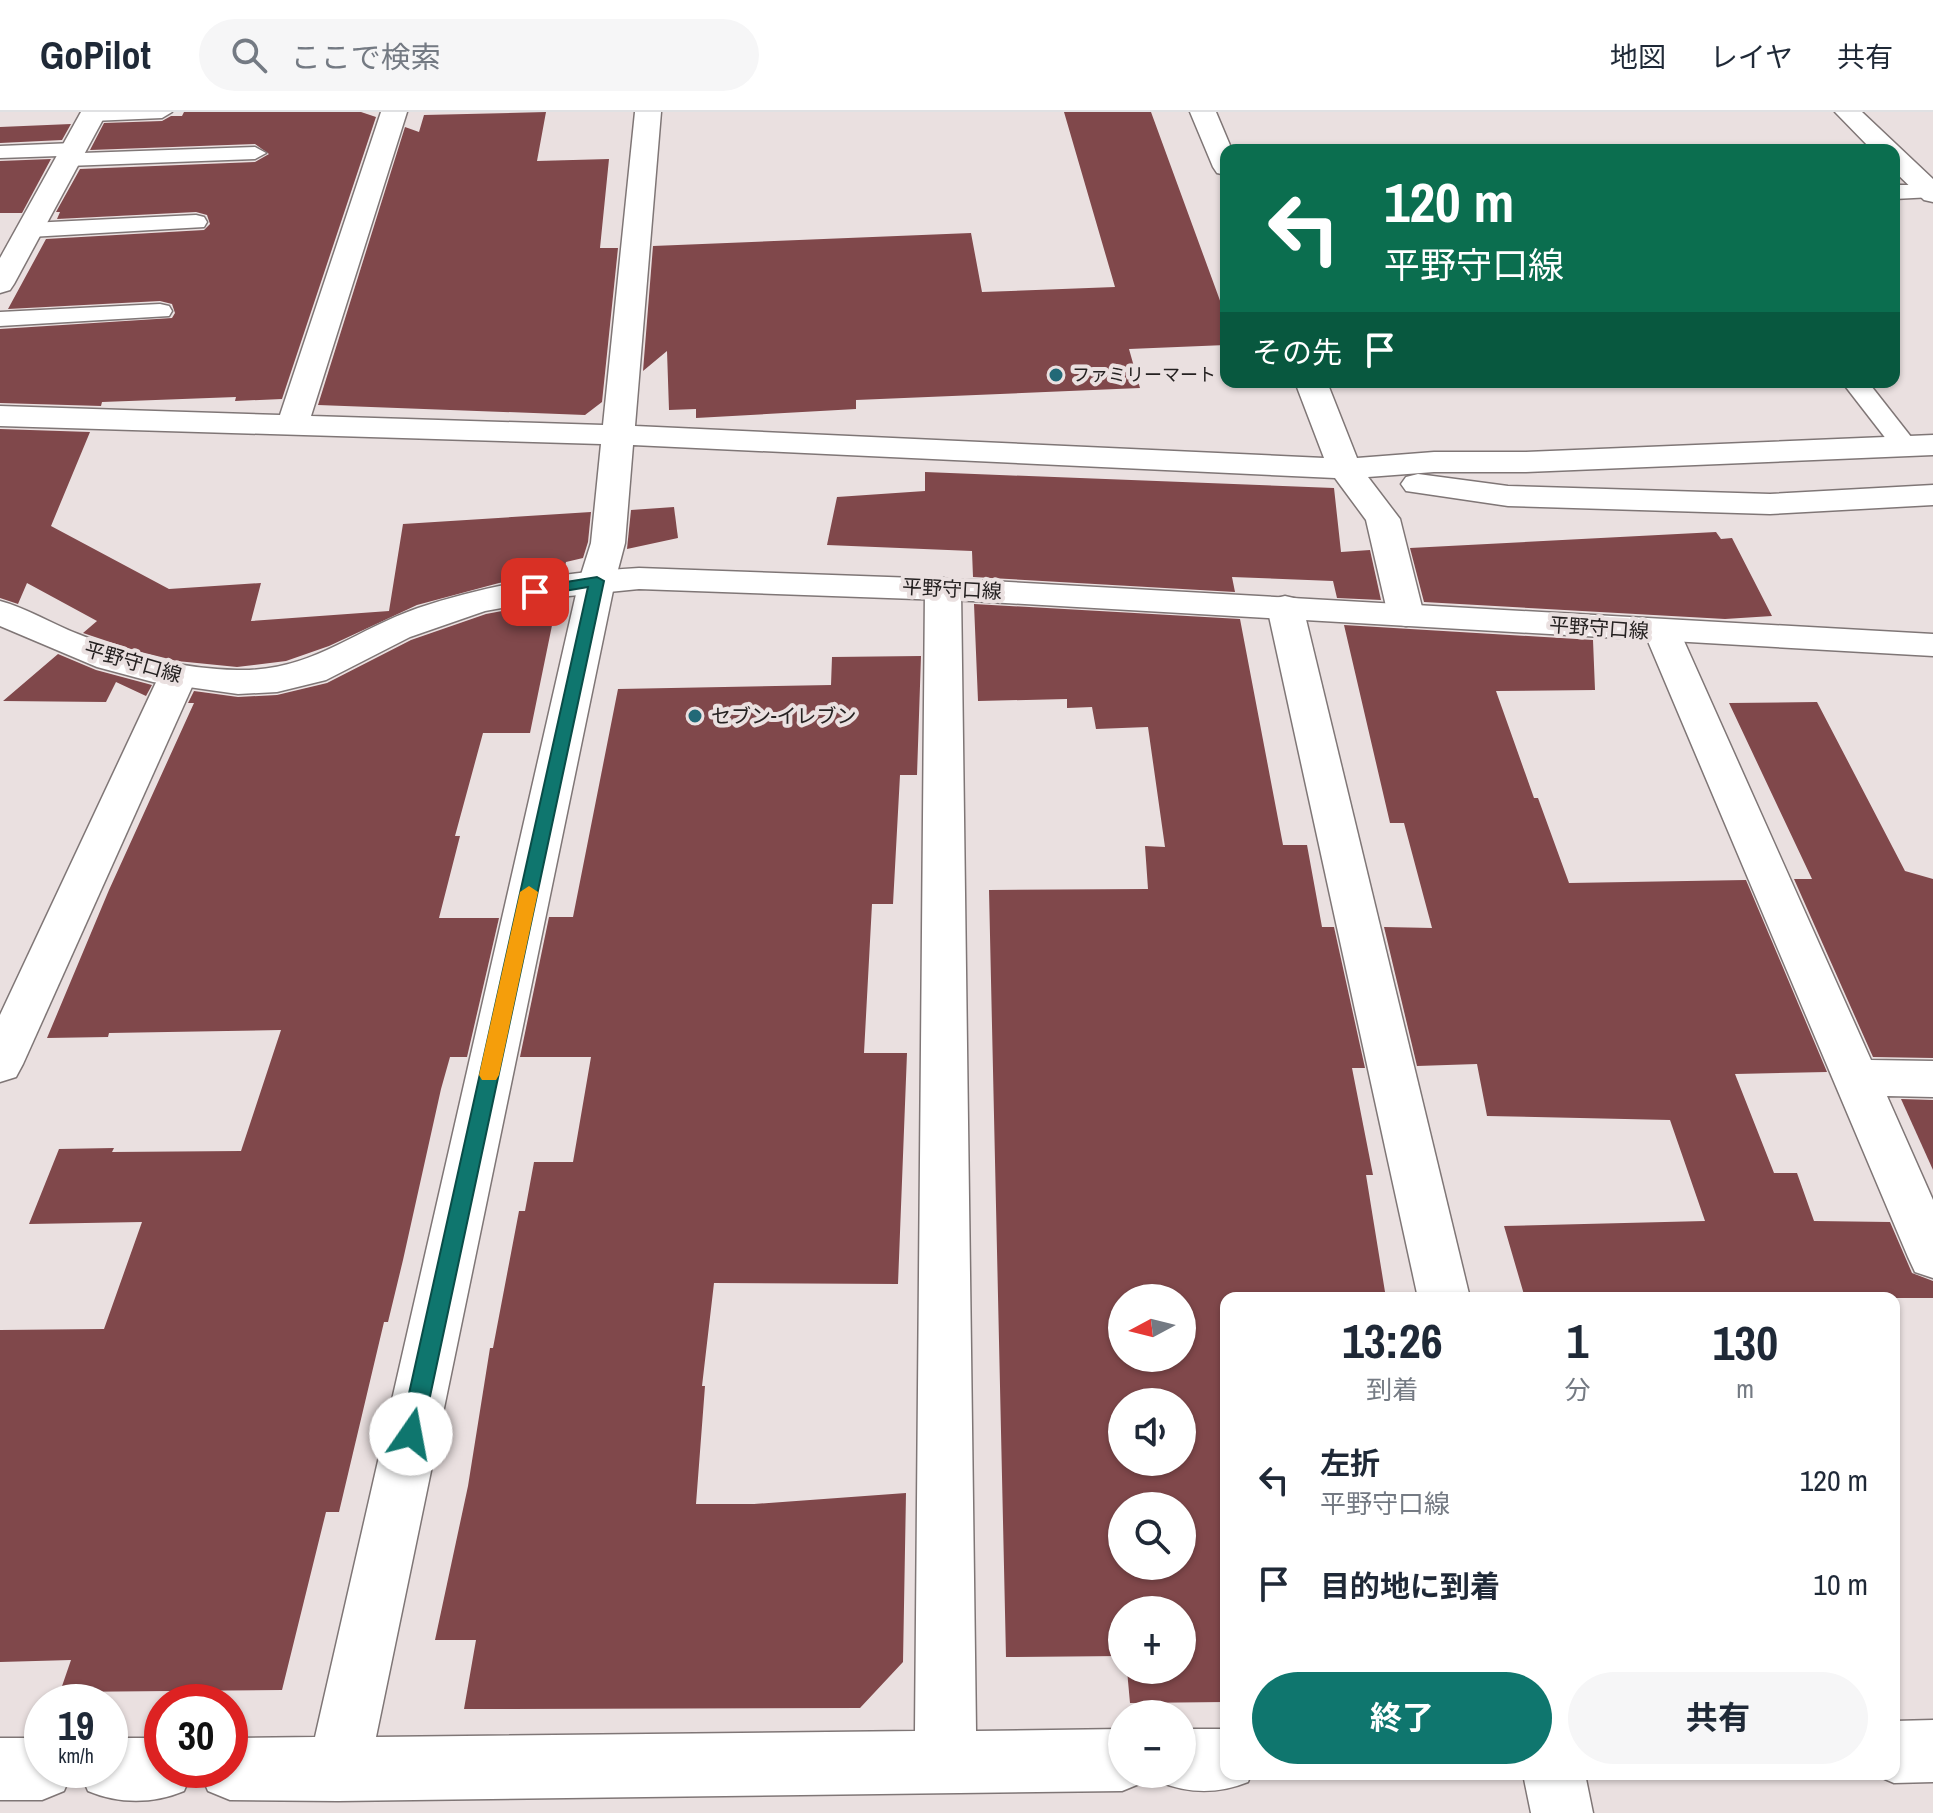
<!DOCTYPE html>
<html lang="ja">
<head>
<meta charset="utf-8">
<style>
	:root { --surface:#fff; --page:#f6f6f7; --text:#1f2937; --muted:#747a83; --line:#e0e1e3; --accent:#0f766e }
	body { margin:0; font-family:"Archivo Narrow","Noto Sans JP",sans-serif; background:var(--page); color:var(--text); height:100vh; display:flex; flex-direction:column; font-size:30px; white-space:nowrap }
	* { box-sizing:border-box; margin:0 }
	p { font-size:26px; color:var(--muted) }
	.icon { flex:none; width:44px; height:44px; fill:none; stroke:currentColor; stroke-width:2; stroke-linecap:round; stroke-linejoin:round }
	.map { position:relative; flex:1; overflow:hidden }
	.sheet { position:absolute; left:1220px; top:1180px; width:680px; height:488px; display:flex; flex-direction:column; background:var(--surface); border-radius:16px; box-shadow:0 2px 6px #0004 }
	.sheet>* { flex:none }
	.guide { position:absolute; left:1220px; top:32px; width:680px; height:244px; border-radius:16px; box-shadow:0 2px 6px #0004; background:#0b6e4f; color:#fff; overflow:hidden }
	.needle { width:52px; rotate:263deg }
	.controls { position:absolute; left:1108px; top:1172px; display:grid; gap:16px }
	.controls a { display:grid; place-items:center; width:88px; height:88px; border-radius:50%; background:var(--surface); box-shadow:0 2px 6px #0004; font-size:40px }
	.speed { position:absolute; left:24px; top:1572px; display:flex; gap:16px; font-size:40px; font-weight:700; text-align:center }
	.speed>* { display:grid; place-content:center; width:104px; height:104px; border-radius:50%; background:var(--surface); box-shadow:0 2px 6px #0004; line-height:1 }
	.speed small { font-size:20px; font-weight:400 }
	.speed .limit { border:12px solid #d22; background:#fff; color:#111 }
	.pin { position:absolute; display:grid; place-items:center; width:68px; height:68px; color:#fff; margin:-34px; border-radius:16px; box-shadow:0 4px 12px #0006 }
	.me { position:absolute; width:88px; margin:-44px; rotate:12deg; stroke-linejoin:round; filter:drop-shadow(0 0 6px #0008) }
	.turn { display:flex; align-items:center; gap:28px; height:168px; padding:0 32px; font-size:36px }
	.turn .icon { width:104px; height:104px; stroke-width:2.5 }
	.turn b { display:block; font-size:56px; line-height:68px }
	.then { display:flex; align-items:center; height:76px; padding:0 32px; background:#0003; gap:16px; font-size:30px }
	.eta { display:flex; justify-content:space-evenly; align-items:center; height:136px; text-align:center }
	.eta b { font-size:48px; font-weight:700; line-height:56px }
	.button { display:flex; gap:16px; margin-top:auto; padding:16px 32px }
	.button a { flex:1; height:92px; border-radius:48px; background:var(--accent); color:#fff; font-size:32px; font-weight:700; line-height:92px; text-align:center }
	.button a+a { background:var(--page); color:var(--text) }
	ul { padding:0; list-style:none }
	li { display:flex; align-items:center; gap:24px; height:104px; padding:0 32px }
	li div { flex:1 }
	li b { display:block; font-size:30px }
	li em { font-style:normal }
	header { display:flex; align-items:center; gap:48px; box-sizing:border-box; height:112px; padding:0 40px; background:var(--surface); border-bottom:2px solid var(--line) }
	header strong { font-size:38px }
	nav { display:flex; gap:44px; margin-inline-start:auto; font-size:28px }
	.search { width:560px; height:72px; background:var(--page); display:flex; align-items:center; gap:20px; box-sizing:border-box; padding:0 28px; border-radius:44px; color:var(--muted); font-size:30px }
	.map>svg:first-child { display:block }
</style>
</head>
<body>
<header>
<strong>GoPilot</strong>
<div class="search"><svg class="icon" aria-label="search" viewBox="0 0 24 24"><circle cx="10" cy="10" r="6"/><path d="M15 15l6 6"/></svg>ここで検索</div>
<nav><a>地図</a><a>レイヤ</a><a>共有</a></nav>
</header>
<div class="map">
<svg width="1933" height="1701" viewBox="0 0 1933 1701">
	<rect width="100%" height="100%" fill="#eae0e0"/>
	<!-- building -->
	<g fill="#80484b" fill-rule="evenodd">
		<path d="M184,0H361L376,5L282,287L235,289L236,285L102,290L101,294L0,291V217L172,206L175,201L172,192L160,189L8,197L46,127L204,118L210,112L207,103L196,100L57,107L60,100H56L80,57L255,50L269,42L255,32L90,38L104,11L162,9L171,4H182Z"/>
		<path d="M546,0L537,49L609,47L600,136H618L602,290L585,303L318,293L405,15L419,20L424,3Z"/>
		<path d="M1064,0H1151L1226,205V233L1129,237L1140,276L856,288V297L696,306V297L669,298L667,239L643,259L653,134L971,121L982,180L1115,175Z"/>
		<path d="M71,12L62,28L0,31V15Z"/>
		<path d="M51,47L22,101H0V49Z"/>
		<path d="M0,317L90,320L51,414L169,477L261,471L251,509L389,499L403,412L591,400L588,430L583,446L566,450L564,460L499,471L417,493L329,534L286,549L237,555L177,549L137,539L83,521L97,509L27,471L18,492L0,486Z"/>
		<path d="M925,360L1334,376L1341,440L1370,438L1381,488L1337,486L1333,469L1232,465L1235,480L973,465L972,439L827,433L837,385L925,379Z"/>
		<path d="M674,395L678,426L627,437L631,398Z"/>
		<path d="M1716,420L1721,427L1732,426L1772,504L1725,507L1424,490L1410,436Z"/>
		<path d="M557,489L530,621H483L455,724H460L439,806H499L467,945H450L441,977L403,1148L388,1210H384L339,1400H326L282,1578L60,1580L71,1548L0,1550V1218L104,1217L142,1110L29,1112L59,1037L114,1036L112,1040L241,1039L281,918L109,921L108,925L47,926L109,778L194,591H188L194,579L238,585L277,583L327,571L411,528L486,502Z"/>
		<path d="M974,492L1240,507L1283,733H1307L1322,815H1334L1365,956H1352L1373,1063H1366L1386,1186H1226V1590L1130,1591L1127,1558H1182V1498H1122V1544L1006,1545L989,778L1148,777L1145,734L1165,735L1148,615L1096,617L1092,595L1067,596V587L978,589ZM1122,1186H1182V1246H1122ZM1122,1290H1182V1350H1122ZM1122,1394H1182V1454H1122Z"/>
		<path d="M1344,513L1593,528L1595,578L1496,579L1534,686H1538L1569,771L1746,768L1827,960L1735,962L1774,1061H1797L1814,1109L1890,1110L1912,1161L1933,1169V1186H1525L1504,1114L1705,1109L1670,1008L1487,1004L1477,952L1417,954L1384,815L1432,816L1404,711H1390Z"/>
		<path d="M58,542L96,558L152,573L146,584L116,570L106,590L3,589Z"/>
		<path d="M921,544L917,663H900L893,792H872L864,941H907L898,1172L714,1171L702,1274H705L696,1392H754L906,1381L903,1550L860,1596L464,1597L476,1528H435L468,1374L490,1236H493L519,1099H525L534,1050H573L591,945H520L549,805H573L618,577L831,573L832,545Z"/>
		<path d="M1817,590L1905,759L1933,767V946L1873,945L1794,767H1812L1729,591Z"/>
		<path d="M1901,987L1933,988V1058Z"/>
	</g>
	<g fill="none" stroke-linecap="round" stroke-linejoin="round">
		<!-- lane casing -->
		<g stroke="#7f7676" stroke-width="3">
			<g id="lane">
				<path d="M84,0H172L162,6L92,9L85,7L82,3Z"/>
				<path d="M74,31L81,33L85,37L82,41L255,35L266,41L255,47L67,54L59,53L56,48L59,44L0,46V34Z"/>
				<path d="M1894,73H1933V85L1894,87Z"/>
				<path d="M196,103L204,105L207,110L204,115L30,125L22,123L19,118L22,113L30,111Z"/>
				<path d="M160,192L169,194L172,199L169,204L0,214V200Z"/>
				<path d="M1842,270H1868L1919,335L1915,341H1897Z"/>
			</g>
		</g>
		<!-- street casing -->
		<g stroke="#7f7676" stroke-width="3">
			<g id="street">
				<path d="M81,0H107L14,172L10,178L0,181V146Z"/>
				<path d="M381,0H407L311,304L603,313L635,0H661L635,314L1324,346L1295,270H1327L1357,346L1434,340H1526L1933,323V343L1526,360H1434L1368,365L1400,407L1424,503L1419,511L1406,514L1393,511L1388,503L1366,408L1335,366L633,333L625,431L615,469L376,1625L915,1619L925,477L930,469L943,466L956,469L961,477L976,1619L1122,1617V1662H1147L1144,1670L1122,1679L338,1689L230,1688L208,1679L199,1658H230V1626L315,1625L579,469L591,431L601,332L0,314V294L280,303Z"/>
				<path d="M1190,0H1216L1232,38H1226V63L1217,61L1213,55Z"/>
				<path d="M1835,0H1862L1933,67V90L1924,88L1894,59V38H1872Z"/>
				<path d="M1418,362L1508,374L1770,382L1933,373V393L1770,402L1508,394L1406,379L1401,372L1406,365Z"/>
				<path d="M1285,484L1298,487L1303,495L1470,1186H1418L1267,495L1272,487Z"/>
				<path d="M1662,509L1675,512L1680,520L1871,948L1933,949V985L1887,984L1933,1088V1166L1915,1160L1908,1145L1644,520L1649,512Z"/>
				<path d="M177,554L190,558L196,566L23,952L16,965L0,970V903L158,566L164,558Z"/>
				<path d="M1933,1608V1670L1894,1671L1873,1662H1894V1609Z"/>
				<path d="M1182,1617H1226V1662H1251L1248,1670C1218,1682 1190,1682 1160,1670L1157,1662H1182Z"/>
				<path d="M0,1626H42V1658H73L64,1679L42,1688H0Z"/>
				<path d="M110,1626H162V1658H193L184,1679C153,1692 119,1692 88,1679L79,1658H110Z"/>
				<path d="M1523,1662H1585L1593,1701H1531Z"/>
			</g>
		</g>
		<!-- secondary casing -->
		<g stroke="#7f7676" stroke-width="3">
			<path id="secondary" d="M639,456L972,468L1933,522V544L972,489L639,477L569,484L485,499L410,525L326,568L277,580L238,582L153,570L97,555L0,514V489C27,496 52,512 78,522C128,543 183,557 237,558C311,560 352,519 418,496C489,472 564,460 639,456Z"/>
		</g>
		<!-- lane -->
		<use href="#lane" fill="#fff" fill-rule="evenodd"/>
		<!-- street -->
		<use href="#street" fill="#fff" fill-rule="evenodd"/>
		<!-- secondary -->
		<use href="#secondary" fill="#fff" fill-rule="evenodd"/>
	</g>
	<!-- route -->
	<path fill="#0f766e" stroke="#0a4d48" stroke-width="2" d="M597,465L604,469L422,1322L419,1330L411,1333L403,1330L400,1322L588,475L535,484L527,480L535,475Z"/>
	<!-- slow -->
	<path fill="#f59e0b" d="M529,774L538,780L499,963L496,968H482L479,963L520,780Z"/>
	<!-- markers -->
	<g fill="#226977" stroke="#eae0e0" stroke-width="3">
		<circle cx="1056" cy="263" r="8"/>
		<circle cx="695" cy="604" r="8"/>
	</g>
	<g text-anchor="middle" stroke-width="8" stroke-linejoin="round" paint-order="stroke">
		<!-- far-poi labels -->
		<g font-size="18" fill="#252121" stroke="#eae0e0" text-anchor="start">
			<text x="1072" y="269">ファミリーマート</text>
		</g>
		<!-- street labels -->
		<g font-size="20" fill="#252121" stroke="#eae0e0">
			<text transform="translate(952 477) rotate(3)" y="7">平野守口線</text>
			<text transform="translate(1599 516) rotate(4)" y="7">平野守口線</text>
			<text transform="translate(133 550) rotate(16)" y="7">平野守口線</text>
		</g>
		<!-- poi labels -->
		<g font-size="20" fill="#252121" stroke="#eae0e0" text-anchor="start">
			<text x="711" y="611">セブン-イレブン</text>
		</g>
	</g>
</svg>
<div class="controls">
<a><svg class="needle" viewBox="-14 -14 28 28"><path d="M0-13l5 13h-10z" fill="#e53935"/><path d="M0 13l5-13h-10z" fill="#747a83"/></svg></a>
<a><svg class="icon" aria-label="sound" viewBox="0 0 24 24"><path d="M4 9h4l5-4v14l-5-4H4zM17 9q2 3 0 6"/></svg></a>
<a><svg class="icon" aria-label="search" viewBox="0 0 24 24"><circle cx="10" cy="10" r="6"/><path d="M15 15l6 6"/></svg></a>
<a>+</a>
<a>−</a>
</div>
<div class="speed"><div>19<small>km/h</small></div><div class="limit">30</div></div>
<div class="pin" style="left:535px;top:480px;background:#d93025"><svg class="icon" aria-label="arrive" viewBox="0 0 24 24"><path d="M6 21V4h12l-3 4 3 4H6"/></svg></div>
<svg class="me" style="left:411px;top:1322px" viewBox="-20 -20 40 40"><circle r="19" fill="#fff"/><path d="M0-13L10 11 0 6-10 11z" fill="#0f766e"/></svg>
<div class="guide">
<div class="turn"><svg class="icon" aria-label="left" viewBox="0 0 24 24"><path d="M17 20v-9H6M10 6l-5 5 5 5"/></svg><div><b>120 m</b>平野守口線</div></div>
<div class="then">その先<svg class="icon" aria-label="arrive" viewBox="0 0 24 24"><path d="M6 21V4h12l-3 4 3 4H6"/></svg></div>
</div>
<section class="sheet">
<div class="eta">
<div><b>13:26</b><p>到着</p></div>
<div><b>1</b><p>分</p></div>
<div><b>130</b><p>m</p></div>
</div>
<ul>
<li><svg class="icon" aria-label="left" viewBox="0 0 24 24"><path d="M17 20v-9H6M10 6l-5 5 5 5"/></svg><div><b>左折</b><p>平野守口線</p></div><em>120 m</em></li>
<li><svg class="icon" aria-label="arrive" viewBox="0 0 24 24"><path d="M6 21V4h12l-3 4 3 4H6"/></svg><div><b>目的地に到着</b></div><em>10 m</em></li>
</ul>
<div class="button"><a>終了</a><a>共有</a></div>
</section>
</div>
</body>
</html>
